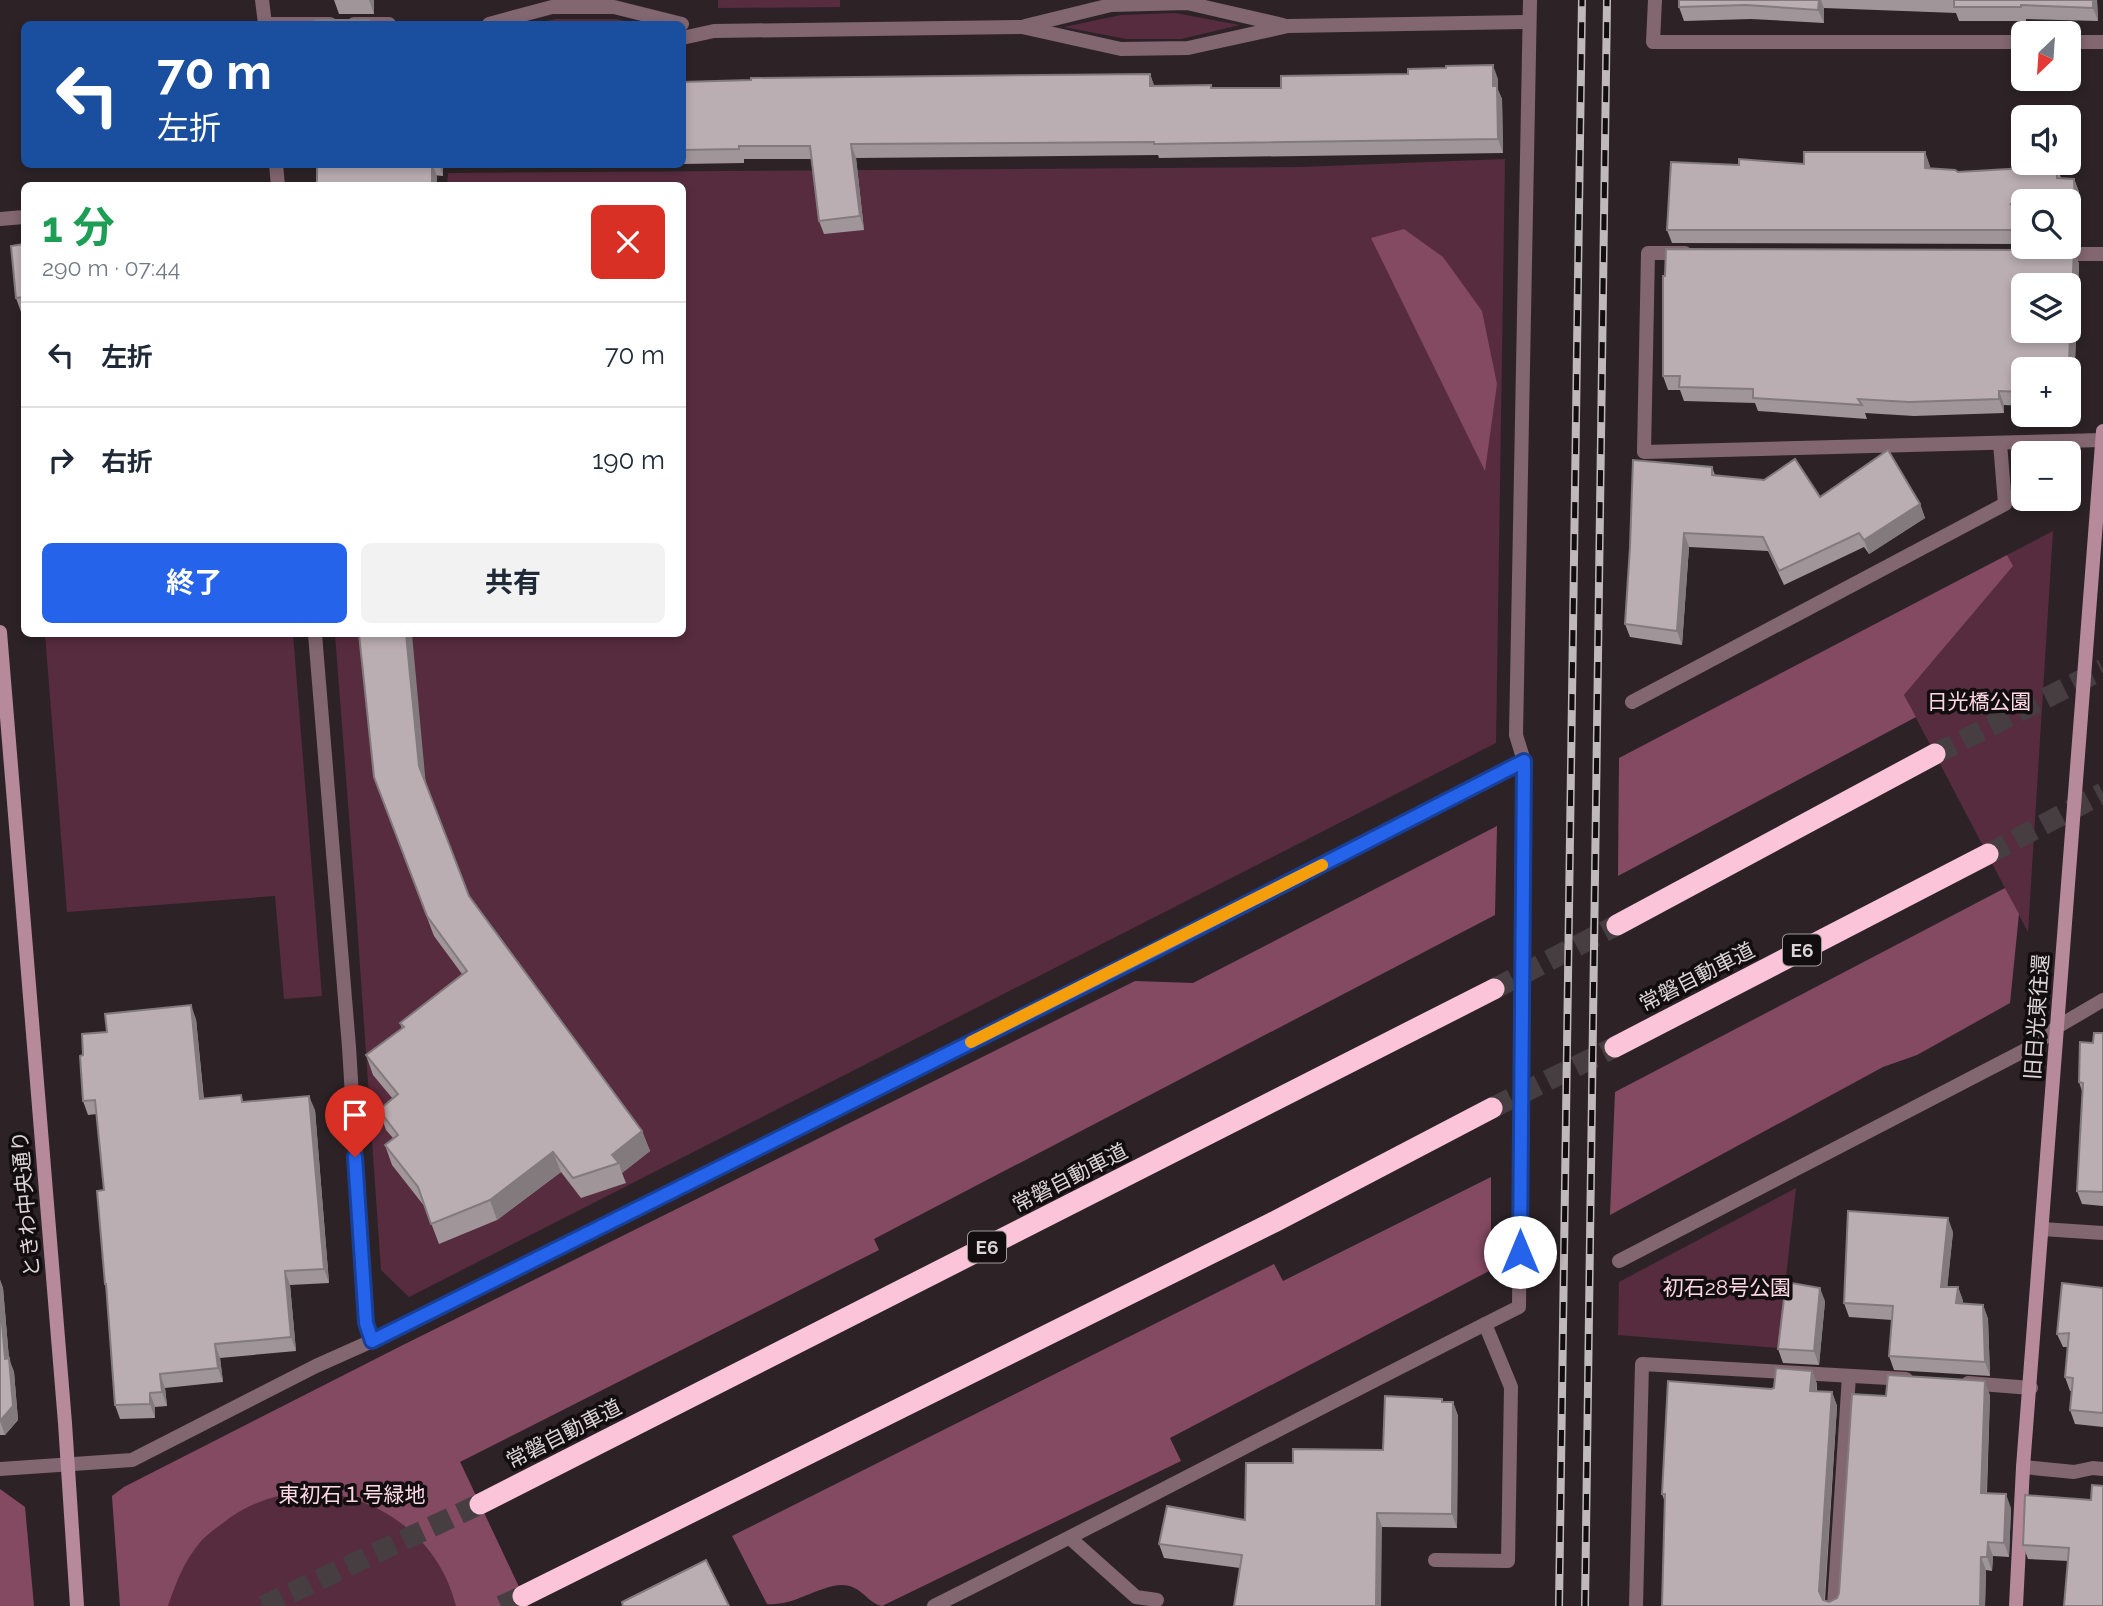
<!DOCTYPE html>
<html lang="ja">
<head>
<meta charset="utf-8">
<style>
	:root { --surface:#fff; --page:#f2f2f3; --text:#1f2937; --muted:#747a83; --line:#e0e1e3; --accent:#2563eb }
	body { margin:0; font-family:Raleway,"Noto Sans JP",sans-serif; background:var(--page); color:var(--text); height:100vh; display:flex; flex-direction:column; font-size:26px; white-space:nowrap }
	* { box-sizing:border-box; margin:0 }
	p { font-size:23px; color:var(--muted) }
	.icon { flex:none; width:38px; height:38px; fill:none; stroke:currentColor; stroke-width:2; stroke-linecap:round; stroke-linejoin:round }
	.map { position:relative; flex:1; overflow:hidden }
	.panel { position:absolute; left:21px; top:182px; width:665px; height:455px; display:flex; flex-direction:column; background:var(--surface); border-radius:10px; box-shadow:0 4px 10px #0003 }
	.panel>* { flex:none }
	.banner { position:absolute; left:21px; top:21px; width:665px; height:147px; border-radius:10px; box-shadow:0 4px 10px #0003; background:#1a4fa0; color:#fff; overflow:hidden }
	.needle { width:46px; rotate:205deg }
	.fabs { position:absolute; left:2011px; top:21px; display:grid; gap:14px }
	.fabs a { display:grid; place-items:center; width:70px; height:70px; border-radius:10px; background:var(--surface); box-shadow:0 4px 10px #0003; font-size:35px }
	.pin { position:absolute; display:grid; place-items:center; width:60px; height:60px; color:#fff; margin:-72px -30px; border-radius:50% 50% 50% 0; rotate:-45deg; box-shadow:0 0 7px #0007 }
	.pin .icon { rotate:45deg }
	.me { position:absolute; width:77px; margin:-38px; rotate:0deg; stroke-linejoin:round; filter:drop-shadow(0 0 5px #0008) }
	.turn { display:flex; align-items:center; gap:24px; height:147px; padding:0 21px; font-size:32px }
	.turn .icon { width:91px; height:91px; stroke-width:2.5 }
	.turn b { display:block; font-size:49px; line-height:60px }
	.round { display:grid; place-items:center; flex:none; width:74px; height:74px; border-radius:10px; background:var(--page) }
	.headline { display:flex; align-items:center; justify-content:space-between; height:119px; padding:0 21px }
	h1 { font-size:42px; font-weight:700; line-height:52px; color:#1e9e55 }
	.primary-button { display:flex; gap:14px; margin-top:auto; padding:14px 21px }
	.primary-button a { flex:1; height:80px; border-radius:10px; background:var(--accent); color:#fff; font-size:28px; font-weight:700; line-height:80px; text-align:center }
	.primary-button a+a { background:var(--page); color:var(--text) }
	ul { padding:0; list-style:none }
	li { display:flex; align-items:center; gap:21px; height:105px; padding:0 21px; border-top:2px solid var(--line) }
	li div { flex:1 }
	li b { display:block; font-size:26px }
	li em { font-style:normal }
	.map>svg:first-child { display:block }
</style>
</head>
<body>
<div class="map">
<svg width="2103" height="1606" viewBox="0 0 2103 1606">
	<rect width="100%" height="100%" fill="#2d2327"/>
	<!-- green -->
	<g fill="#572c3e">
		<path d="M718,0H840V7L718,8Z"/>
		<path d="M1175,13L1240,25L1181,39H1126L1064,27L1121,15Z"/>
		<path d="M556,19H616L640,24H531Z"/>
		<path d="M1505,159L1496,743L409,1297L381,1270L356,908L335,634H682V186L447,185L448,173L1301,167Z"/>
		<path d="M2053,531L2028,932L1904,695L2012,567L2007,555Z"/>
		<path d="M45,634H293L322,996L284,999L275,896L67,912Z"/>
		<path d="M1796,1188L1778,1348L1618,1335L1619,1282Z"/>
		<path d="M405,1344L528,1606H120L112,1496L124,1487Z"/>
	</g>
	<!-- forest -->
	<g fill="#844a62">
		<path d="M1404,229L1443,257L1482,311L1497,384L1485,471L1371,238Z"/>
		<path d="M2007,555L2013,566L1904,695L1916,717L1618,876L1619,758Z"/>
		<path d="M1497,826L1495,915L874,1239L879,1250L460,1462L528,1606H456C431,1504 306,1457 223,1523C216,1528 208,1534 202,1540C184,1561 177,1580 168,1606H120L112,1496L124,1487L405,1344L1135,981L1193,983Z"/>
		<path d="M2005,888L2019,914L2010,1003L1917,1055L1883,1067L1610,1215L1615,1092Z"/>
		<path d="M1491,1177V1270L1170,1438L1181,1461L882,1606C865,1603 861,1580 833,1586C811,1591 791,1606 767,1604L732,1536L1274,1264L1283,1281Z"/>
		<path d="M0,1489L25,1507L34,1606H0Z"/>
	</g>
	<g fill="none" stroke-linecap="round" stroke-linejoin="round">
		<!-- highway-tunnel -->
		<g stroke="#473e42" stroke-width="21" stroke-dasharray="21 10" stroke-linecap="butt">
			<path d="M1935,754L2103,669"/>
			<path d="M1988,854L2103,793"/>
			<path d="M1494,989L1617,925"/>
			<path d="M1492,1108L1615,1047"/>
			<path d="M263,1606L480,1504"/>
			<path d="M501,1606L523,1596"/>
		</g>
		<!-- lane -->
		<g stroke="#826670" stroke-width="14">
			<path d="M265,24H330"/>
			<path d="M354,24H389"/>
			<path d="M489,24L552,7H614L682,24"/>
			<path d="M1025,26L1111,5L1187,3L1283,25"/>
			<path d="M682,38L714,31L1022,27L1121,49L1188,48L1288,26L1529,22"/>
			<path d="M1070,1538L1136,1597L1157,1600"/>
			<path d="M1435,1560L1508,1561L1511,1387L1485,1324"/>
		</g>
		<!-- street -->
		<g stroke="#826670" stroke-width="14">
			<path d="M262,0L265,24"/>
			<path d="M1655,0L1653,42H2023"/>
			<path d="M2068,42H2103"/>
			<path d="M276,164L278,186"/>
			<path d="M0,219L24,217"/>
			<path d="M1685,253H1648L1644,452L2103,440"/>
			<path d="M2059,254H2103"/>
			<path d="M315,634L349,1047L366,1323L372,1341"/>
			<path d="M1632,702L2005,504L2000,443"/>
			<path d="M2042,1229L2103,1233"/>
			<path d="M1619,1261L2035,1045L2057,1027L2103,1000"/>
			<path d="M1968,1383L2031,1388"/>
			<path d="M2023,1467L2074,1472L2093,1468L2103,1469"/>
			<path d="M0,1469L132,1460L316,1366L372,1341L1156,950L1524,761"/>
			<path d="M934,1606C1130,1508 1324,1405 1519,1307L1524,761L1516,735L1530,0"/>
			<path d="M1636,1606L1642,1364L1906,1379"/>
			<path d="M1834,1606L1849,1376"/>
		</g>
		<!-- secondary -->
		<g stroke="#b68a9b" stroke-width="14">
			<path d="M0,632L65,1423L77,1606"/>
			<path d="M2016,1606L2023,1467L2103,431"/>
		</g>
		<!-- highway -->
		<g stroke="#fbc4d8" stroke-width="21">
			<path d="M1617,925L1935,754"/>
			<path d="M1615,1047L1988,854"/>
			<path d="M480,1504L1494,989"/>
			<path d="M523,1596L1276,1221L1492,1108"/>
		</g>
		<!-- rail casing -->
		<g stroke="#c0b9bc" stroke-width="8">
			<g id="rail">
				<path d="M1559,1606L1582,0"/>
				<path d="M1585,1606L1607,0"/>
			</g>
		</g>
		<!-- rail -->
		<use href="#rail" stroke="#120e0f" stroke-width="5" stroke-dasharray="16" stroke-linecap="butt"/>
	</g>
	<!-- wall -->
	<g fill="#a09699">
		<path d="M334,0H374V14H339Z"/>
		<path d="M1679,0H2097L2098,21L2026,19V21H1959L1956,13L1824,8V23L1751,19L1684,21L1679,7Z"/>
		<path d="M1150,74L1154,86L1212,88H1281L1498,79V90L1502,99L1503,153L1159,158L1158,155L856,158L864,230L824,234L819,221L811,159H744V163L682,164V82Z"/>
		<path d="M1925,152L1930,168L1958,172L2057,166L2061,178L2074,179L2079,192L2080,230L2068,228V201H2023V244L1672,243L1667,230L1804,164Z"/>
		<path d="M317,164H610L443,166V176Z"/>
		<path d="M24,244V311L21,312L16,298Z"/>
		<path d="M2074,250L2079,264L2073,409H2068V369H2023V406L2004,405V413L1914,416L1865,413L1867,419L1758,411L1755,403L1684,401L1680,390H1668L1663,376Z"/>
		<path d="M1712,467L1715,475L1820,497L1920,504L1925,518L1869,554L1864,547L1784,585L1768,551L1689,547L1682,645L1630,637L1625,624Z"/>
		<path d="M374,777L426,784L469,896L642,1131L650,1151L622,1173L626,1183L581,1198L561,1172L497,1220L439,1244L425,1207L392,1165L385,1145L393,1138L386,1130L379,1110L393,1099L373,1075L366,1055L402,1029L400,1023L462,974L434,936Z"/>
		<path d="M196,1019L204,1099L241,1095L243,1101L315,1110L329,1283L290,1285L296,1351L220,1358L223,1382L165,1388L167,1406L155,1407V1418L120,1419L115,1405L107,1290L105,1284L104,1190L97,1114L88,1115L83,1101V1055L107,1032Z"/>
		<path d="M2103,1033V1206L2082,1204L2077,1191L2083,1094L2079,1082L2093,1043Z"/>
		<path d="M1953,1232L1947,1287H1958L1963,1301L1962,1304L1983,1305L1988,1319L1990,1376L1894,1370L1889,1356L1892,1320L1849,1317L1844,1303Z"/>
		<path d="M0,1280L3,1288L9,1359L14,1372L18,1420L5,1435H0Z"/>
		<path d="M2103,1288V1427L2075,1424L2070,1410L2072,1391H2070L2065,1377L2068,1347H2063L2057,1334Z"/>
		<path d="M1825,1301L1819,1365L1783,1363L1778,1349Z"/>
		<path d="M1812,1371L1817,1384V1391L1832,1392L1837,1406L1825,1600L1829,1602L1837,1598L1839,1593L1886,1396L1990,1395L1987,1493L2011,1508L2009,1557L1993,1556L1992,1571L1986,1570L1985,1606H1662L1665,1502L1662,1494L1771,1389Z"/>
		<path d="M1444,1402H1453L1458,1416L1457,1528L1382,1527L1240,1568L1164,1558L1159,1544L1245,1520L1293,1463L1383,1450Z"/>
		<path d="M2091,1500L2068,1561L2028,1559L2023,1545Z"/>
	</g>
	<!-- shaded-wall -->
	<g fill="#827a7d">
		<path d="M369,0H374V14Z"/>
		<path d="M1819,0H1821L1824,8V23L1818,10Z"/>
		<path d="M2093,0H2097L2098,21L2093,8Z"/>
		<path d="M1493,65L1498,79V90L1502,99L1503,153L1498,139L1493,86Z"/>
		<path d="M1150,74L1155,88L1150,86Z"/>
		<path d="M851,144L856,158L864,230L860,216Z"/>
		<path d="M1925,152L1930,166V182L1925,168Z"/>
		<path d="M432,164L437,176V186H432Z"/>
		<path d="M439,164H442L443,176Z"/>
		<path d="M2074,179L2079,192L2080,230L2075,216Z"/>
		<path d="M2074,250L2079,264L2073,409L2068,396V383Z"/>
		<path d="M1999,391L2004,405V413L1999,399Z"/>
		<path d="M1920,504L1925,518L1869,554L1864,540Z"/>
		<path d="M1684,533L1689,547L1682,645L1677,631Z"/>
		<path d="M406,634H412L426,786L419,766Z"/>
		<path d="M191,1005L196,1019L205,1113L200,1099Z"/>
		<path d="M309,1096L315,1110L329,1283L324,1269Z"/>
		<path d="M642,1131L650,1151L622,1173L619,1163L612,1155Z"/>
		<path d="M553,1152L561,1172L497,1220L490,1200Z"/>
		<path d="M1948,1218L1953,1232L1946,1301L1941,1287Z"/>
		<path d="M285,1271L290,1285L296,1351L291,1337Z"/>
		<path d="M0,1280L3,1288L9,1359L14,1372L18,1420L5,1435L0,1421L5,1359L0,1298Z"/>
		<path d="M1958,1287L1963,1301L1961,1317L1956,1303Z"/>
		<path d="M1820,1288L1825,1301L1819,1365L1814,1351Z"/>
		<path d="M1983,1305L1988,1319L1990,1376L1985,1362Z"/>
		<path d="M215,1344L220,1358L223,1382L218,1368Z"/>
		<path d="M1812,1371L1817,1384L1815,1404L1810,1391Z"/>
		<path d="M160,1374L165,1388L167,1406L162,1392Z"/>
		<path d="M1985,1381L1990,1395L1986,1507L1981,1493Z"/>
		<path d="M1832,1392L1837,1406L1824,1605L1819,1591Z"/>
		<path d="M150,1393L155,1407V1418L150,1404Z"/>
		<path d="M1453,1402L1458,1416L1457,1528L1452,1514Z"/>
		<path d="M2006,1494L2011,1508L2009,1557L2004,1543Z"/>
		<path d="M1377,1513L1382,1527L1381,1606H1376Z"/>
		<path d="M1988,1542L1993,1556L1992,1571L1987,1557Z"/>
		<path d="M1981,1557L1986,1570L1985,1606H1980Z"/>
	</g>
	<!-- building -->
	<g fill="#baaeb2" stroke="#827a7d" stroke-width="2" fill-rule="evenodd">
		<path d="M1679,0H1819L1818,10L1746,5L1679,7Z"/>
		<path d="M1954,0H2093V8L2021,5V7H1954Z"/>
		<path d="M316,20H369V24H312Z"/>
		<path d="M1493,65V86H1497L1498,139L1154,144V142L851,144L860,216L819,221L810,146H739V149L682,150V82L751,80V78L1150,74V86L1211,85V88H1281V76L1408,74V69L1446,68V66Z"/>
		<path d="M1804,152H1925V168L1955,170L1958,172L2057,166V178L2074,179L2075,216L2068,215V201H2023V207L2010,204L2023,213V230H1667L1671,162L1739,165V159L1804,164Z"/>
		<rect x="317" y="164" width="115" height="22"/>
		<path d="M24,244V297L16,298L11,246Z"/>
		<path d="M1666,249L2074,250L2068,383V369H2023V392L1999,391V399L1909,402L1858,399L1862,405L1753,398V389L1679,387L1680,376H1663V276H1665ZM2023,285H2068V331H2023Z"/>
		<path d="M1888,450L1920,504L1864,540L1859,533L1779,571L1763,537L1684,533L1677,631L1625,624L1630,547L1633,460L1712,467V475L1764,480L1795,459L1820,497Z"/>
		<path d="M359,634H406L419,766L469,896L642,1131L612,1155L619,1163L573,1178L553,1152L490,1200L431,1224L418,1187L385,1145L398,1135L379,1110L398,1094L366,1055L404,1027L400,1023L467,971L427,916L374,777Z"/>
		<path d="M191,1005L200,1099L241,1095L242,1102L309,1096L324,1269L285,1271L291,1337L215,1344L218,1368L160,1374L162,1392L150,1393V1404L115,1405L106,1284H105L97,1191L104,1190L95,1100L83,1101L80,1056L83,1055L82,1034L107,1032L105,1014Z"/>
		<path d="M2094,1033H2103V1192L2077,1191L2083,1083L2079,1082L2080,1042L2093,1043Z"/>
		<path d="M1848,1211L1948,1218L1941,1287H1958L1956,1303L1983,1305L1985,1362L1889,1356L1893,1306L1844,1303Z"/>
		<path d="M1786,1282L1820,1288L1814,1351L1778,1349Z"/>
		<path d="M2062,1283L2103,1288V1413L2070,1410L2073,1378L2065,1377L2069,1333L2057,1334Z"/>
		<path d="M0,1298L5,1359L9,1358L13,1406L0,1421Z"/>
		<path d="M1776,1368L1812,1371L1810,1391L1832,1392L1819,1591L1823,1600L1829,1602L1837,1598L1839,1593L1852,1394L1886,1396L1888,1375L1985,1381L1981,1493L2006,1494L2004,1543L1988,1542L1987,1557H1981L1980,1606H1662L1665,1494H1662L1668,1381L1771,1389L1774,1388Z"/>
		<path d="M1385,1396L1442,1399V1402H1453L1452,1514L1377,1513L1376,1606H1234L1242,1555L1159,1544L1167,1506L1245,1520L1246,1463H1293V1449L1383,1450Z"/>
		<path d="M2092,1485L2103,1486V1606H2064L2069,1548L2023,1545L2025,1495L2091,1500Z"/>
		<path d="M706,1560L729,1606H623L622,1602Z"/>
	</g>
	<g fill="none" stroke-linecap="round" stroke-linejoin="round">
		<!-- route casing -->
		<g stroke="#184099" stroke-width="18">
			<path id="route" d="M355,1157L366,1323L372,1341L1156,950L1524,761L1520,1252"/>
		</g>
		<!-- route -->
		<use href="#route" stroke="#2563eb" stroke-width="12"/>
		<!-- slow -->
		<path stroke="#f59e0b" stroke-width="12" d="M971,1042L1322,865"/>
	</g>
	<g text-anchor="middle" stroke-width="7" stroke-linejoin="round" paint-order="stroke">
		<!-- shield labels -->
		<g fill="#120e0f" stroke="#9f999c" stroke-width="2">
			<rect x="1783" y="934.5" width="38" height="31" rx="5"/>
			<rect x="968" y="1231.5" width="38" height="31" rx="5"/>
		</g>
		<g font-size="19" font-weight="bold" fill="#dcd5d8">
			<text x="1802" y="957">E6</text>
			<text x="987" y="1254">E6</text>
		</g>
		<!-- park labels -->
		<g font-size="21" fill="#ffd8e6" stroke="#120e0f">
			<text x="1979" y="709">日光橋公園</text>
			<text x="1727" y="1295">初石28号公園</text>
			<text x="352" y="1502">東初石１号緑地</text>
		</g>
		<!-- street labels -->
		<g font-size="21" fill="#dcd5d8" stroke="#120e0f">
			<text transform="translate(1697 977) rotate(-27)" y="7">常磐自動車道</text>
			<text transform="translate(2037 1017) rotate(-86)" y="7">旧日光東往還</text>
			<text transform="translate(1070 1178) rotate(-27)" y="7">常磐自動車道</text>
			<text transform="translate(26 1204) rotate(-95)" y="7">ときわ中央通り</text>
			<text transform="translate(564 1434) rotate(-27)" y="7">常磐自動車道</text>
		</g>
	</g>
</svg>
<div class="fabs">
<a><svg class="needle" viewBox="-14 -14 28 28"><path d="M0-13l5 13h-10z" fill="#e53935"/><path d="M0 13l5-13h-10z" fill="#747a83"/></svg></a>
<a><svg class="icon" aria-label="sound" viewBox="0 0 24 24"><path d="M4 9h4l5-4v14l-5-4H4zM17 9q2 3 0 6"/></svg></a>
<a><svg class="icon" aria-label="search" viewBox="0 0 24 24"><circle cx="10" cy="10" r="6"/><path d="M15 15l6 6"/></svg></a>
<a><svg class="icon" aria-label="layers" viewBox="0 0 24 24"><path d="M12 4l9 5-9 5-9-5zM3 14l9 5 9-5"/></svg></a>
<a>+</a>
<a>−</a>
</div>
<div class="pin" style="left:355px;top:1157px;background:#d93025"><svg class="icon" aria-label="arrive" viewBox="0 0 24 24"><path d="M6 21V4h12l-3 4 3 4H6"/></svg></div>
<svg class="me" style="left:1520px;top:1252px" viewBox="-20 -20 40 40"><circle r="19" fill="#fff"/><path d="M0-13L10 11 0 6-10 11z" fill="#2563eb"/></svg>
<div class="banner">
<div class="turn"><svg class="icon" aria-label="left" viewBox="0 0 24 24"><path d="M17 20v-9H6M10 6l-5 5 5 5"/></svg><div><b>70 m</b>左折</div></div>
</div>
<section class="panel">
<div class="headline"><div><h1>1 分</h1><p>290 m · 07:44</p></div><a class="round" style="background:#d93025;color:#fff"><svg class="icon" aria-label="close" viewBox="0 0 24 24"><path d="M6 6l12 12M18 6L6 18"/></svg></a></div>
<ul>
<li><svg class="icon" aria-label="left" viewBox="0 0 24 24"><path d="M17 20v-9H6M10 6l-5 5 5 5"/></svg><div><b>左折</b></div><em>70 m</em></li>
<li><svg class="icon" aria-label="right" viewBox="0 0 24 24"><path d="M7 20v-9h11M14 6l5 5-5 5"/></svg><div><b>右折</b></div><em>190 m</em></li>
</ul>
<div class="primary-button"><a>終了</a><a>共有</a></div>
</section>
</div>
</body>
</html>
